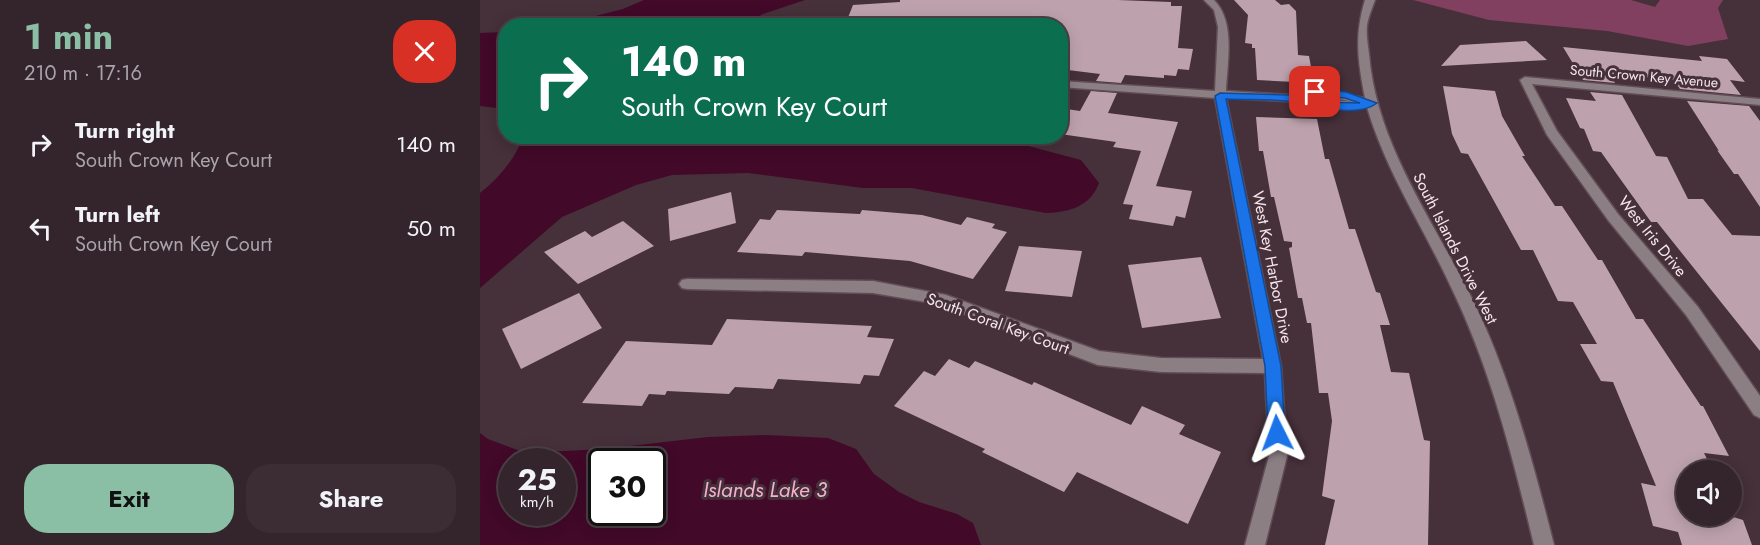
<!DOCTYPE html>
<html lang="en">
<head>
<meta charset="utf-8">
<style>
	:root { --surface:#34242c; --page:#3c2c34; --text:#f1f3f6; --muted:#a9a4a9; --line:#4e4148; --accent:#8abfa5 }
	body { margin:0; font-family:Jost,sans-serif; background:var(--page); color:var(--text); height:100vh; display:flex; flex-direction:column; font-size:22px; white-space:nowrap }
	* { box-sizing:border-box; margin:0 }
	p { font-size:20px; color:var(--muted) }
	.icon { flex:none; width:33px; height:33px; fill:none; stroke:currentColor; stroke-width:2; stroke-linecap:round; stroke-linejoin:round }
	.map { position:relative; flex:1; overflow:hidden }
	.drawer { display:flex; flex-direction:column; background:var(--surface); width:480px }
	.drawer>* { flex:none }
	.banner { position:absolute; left:18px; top:18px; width:570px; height:126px; border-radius:24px; box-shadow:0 3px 15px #0003,0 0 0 2px var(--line); background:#0b6e4f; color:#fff; overflow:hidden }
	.tools { position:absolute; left:1196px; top:460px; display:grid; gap:12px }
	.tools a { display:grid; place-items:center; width:66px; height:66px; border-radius:50%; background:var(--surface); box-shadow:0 3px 15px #0003,0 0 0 2px var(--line); font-size:30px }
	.speed { position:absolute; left:18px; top:448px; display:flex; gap:12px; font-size:30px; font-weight:700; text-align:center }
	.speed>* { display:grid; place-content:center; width:78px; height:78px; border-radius:50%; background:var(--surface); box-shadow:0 3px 15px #0003,0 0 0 2px var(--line); line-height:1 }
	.speed small { font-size:15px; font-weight:400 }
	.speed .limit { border:3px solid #111; border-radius:9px; background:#fff; color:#111 }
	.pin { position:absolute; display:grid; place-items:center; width:51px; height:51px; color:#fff; margin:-26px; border-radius:12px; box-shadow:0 3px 9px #0006 }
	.me { position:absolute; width:66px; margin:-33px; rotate:357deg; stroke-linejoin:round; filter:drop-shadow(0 0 4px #0008) }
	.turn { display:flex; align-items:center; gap:21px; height:126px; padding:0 24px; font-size:27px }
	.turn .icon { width:78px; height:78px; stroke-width:2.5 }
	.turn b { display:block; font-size:42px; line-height:51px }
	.round { display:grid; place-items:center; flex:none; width:63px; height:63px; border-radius:24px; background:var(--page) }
	.head { display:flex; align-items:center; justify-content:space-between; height:102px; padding:0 24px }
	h1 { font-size:36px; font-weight:700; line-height:45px; color:var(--accent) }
	.button { display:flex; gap:12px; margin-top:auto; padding:12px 24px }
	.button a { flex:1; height:69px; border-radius:24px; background:var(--accent); color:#111; font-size:24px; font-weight:700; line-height:69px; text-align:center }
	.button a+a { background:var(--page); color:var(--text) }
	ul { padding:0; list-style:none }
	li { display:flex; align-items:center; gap:18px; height:84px; padding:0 24px }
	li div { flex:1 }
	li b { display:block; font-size:22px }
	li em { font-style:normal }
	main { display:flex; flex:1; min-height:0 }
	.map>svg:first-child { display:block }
</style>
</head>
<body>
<main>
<section class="drawer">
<div class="head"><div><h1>1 min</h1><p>210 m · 17:16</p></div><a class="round" style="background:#d93025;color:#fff"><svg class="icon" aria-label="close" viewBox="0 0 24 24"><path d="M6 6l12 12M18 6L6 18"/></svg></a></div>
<ul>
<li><svg class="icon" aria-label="right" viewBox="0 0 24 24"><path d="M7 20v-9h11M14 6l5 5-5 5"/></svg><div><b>Turn right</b><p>South Crown Key Court</p></div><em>140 m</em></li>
<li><svg class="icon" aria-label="left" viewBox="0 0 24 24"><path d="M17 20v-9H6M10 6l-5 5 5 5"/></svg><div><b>Turn left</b><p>South Crown Key Court</p></div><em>50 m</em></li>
</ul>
<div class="button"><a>Exit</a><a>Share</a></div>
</section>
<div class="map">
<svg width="1280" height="545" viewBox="0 0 1280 545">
	<rect width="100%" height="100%" fill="#46303a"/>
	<!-- green -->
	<path fill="#814060" d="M933,0H1151L1175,7L1180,0H1243L1238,8L1248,39L1208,46L1127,31L1009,20Z"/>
	<!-- water -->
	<g fill="#420929" fill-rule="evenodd">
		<path d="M164,0H325L283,14L264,25H80L143,9Z"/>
		<path d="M25,32V109L0,106V33Z"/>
		<path d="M43,137H495L537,143L601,160L619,183C610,207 589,212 566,213L432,188H383L268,173L192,175L156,185L82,217L0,288V193C19,178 35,159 43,137Z"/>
		<path d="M0,433L8,439L45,453L124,449L228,437L286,435L348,438L376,449L394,474L419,492L439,502L477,514L493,523L501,545H0ZM32,462H82V513H32ZM122,462H172V513H122Z"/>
	</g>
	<!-- building -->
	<g fill="#bda2ad">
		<path d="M420,0H638L691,2V6H702L698,48L713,49L709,70L698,69L696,76L684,75V78L645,75L641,83L616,81L620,74L580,69V26H425L429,22L365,25L373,5L420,2Z"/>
		<path d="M754,0H795L801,5L809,4L816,11L818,55L829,56L834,83L777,80L775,48H772V44L765,43L768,15Z"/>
		<path d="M1046,41L1067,60L961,66L980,45Z"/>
		<path d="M1083,47L1222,61L1219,56L1247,59L1265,82L1250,80L1261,95L1200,89L1194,80L1130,74L1135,83L1103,80Z"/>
		<path d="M963,86L1015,91L1022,116L1045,156H1042L1075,206H1082L1118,260H1122L1156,319H1163L1221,406H1223L1249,456L1224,453L1233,471H1206V516H1250L1263,520L1272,545H1202L1198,532L1173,526L1161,483L1176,486L1133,382L1121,381L1100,344H1117L1093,302L1078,301L1053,250H1041L988,154L981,153L972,134Z"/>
		<path d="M611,91L637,93L628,113L698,122L676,186L712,191L705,218L696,216L693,226L649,219L653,205L643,204L661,151L633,147L636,142L580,134V108L600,111Z"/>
		<path d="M1110,92L1142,95L1176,156L1187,157L1208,199H1223L1252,235L1280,236V351L1177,222H1171L1121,152L1113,151L1104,129L1100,128L1086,98L1116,101Z"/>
		<path d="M1207,101L1269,106L1280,121V207L1258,174H1254L1237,150L1239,151Z"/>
		<path d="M776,117L837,119L845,159H849L869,229H875L896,292L900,293L910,325H900L911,372L929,373L944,440L950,441L948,545H845L855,500L842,496L852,421L848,393H839L831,323H827L822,298H818L809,248L812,247V242L804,241L794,197H791L783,151H779Z"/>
		<path d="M251,192L256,223L190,241L188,209Z"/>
		<path d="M297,210L380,214L382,210L442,215L481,225L487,217L515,224L512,228L527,232L493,279L430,261L325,252L322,256L257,252L280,219L290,220Z"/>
		<path d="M143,221L174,246L98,284L64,252L105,231L112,237Z"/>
		<path d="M539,246L602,251L592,297L525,291Z"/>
		<path d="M721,257L741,318L662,328L648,265Z"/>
		<path d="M99,293L122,328L41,369L22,329Z"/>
		<path d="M247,319L392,326L387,337L414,339L399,376L384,375L380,384L298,379L293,389L255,387L249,394L187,391L185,395L169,394L162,406L102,403L146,341L232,345Z"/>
		<path d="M469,359L489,368L495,361L552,385L554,382L651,425L662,406L705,425L699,434L741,452L708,524L597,472L584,492L502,452L505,449L414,406L444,371L455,376Z"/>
	</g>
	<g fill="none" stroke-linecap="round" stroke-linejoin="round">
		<!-- minor casing -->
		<g stroke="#624d56" stroke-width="3">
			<g id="minor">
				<path d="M724,0H734C756,22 747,63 746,91L810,95L843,91L885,98C878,62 874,36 885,0H895C892,9 888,17 887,26C886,35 888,45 889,54C897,153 965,235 1004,324C1035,395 1055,470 1074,545H1054C1033,458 1011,370 972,289C944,228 906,172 887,107L858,109L806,101L746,98L801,366L807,456L785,545H765L789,456L785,373L681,372L618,365L458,304L393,293L207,289L202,288L199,284L202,280L207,279L393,281L466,295L619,351L681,358L783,359L735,98L580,87V81L735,91L738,27L734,10ZM831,98H853L875,102Z"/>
				<path d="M1045,77L1280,99V105L1052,84L1077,131L1138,214L1218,307L1280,396V418L1274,415L1206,315L1128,220L1067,135L1040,80Z"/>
			</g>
		</g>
		<!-- minor -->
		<use href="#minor" fill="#8b7f84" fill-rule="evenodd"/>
	</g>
	<!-- route -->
	<path fill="#1a73e8" stroke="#114b97" stroke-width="1.5" d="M835,89L866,92L897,103C875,120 831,103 806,101C786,99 766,100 746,99L801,366L805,433L803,438L797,440L791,438L788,433L785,366L735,96L740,93L808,95L839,102L880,103L865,98L831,95L830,92Z"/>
	<g text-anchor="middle" stroke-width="6" stroke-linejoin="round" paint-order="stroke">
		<!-- far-street labels -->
		<g font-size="14" fill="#f5e6ec" stroke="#46303a">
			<text transform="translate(1164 76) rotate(5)" y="5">South Crown Key Avenue</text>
		</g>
		<!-- street labels -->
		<g font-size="16" fill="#f5e6ec" stroke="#46303a">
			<text transform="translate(1173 236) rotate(51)" y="6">West Iris Drive</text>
			<text transform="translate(976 248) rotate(63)" y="6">South Islands Drive West</text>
			<text transform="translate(793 267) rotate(79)" y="6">West Key Harbor Drive</text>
			<text transform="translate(518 323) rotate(20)" y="6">South Coral Key Court</text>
		</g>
		<!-- near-water labels -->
		<g font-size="21" font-style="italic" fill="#f4b1cf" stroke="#46303a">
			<text x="285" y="497">Islands Lake 3</text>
		</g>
	</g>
</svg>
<div class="tools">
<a><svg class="icon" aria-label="sound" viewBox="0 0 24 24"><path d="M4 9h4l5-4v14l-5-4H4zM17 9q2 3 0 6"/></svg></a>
</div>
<div class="speed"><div>25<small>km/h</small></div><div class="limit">30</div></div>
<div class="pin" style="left:835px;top:92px;background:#d93025"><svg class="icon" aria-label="arrive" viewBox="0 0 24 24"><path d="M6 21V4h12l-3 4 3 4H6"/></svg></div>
<svg class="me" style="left:797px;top:433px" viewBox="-20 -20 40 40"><path d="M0-17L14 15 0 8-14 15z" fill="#1a73e8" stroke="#fff" stroke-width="4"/></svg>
<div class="banner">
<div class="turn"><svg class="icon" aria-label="right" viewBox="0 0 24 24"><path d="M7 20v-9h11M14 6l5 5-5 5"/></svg><div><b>140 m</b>South Crown Key Court</div></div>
</div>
</div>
</main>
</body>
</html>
